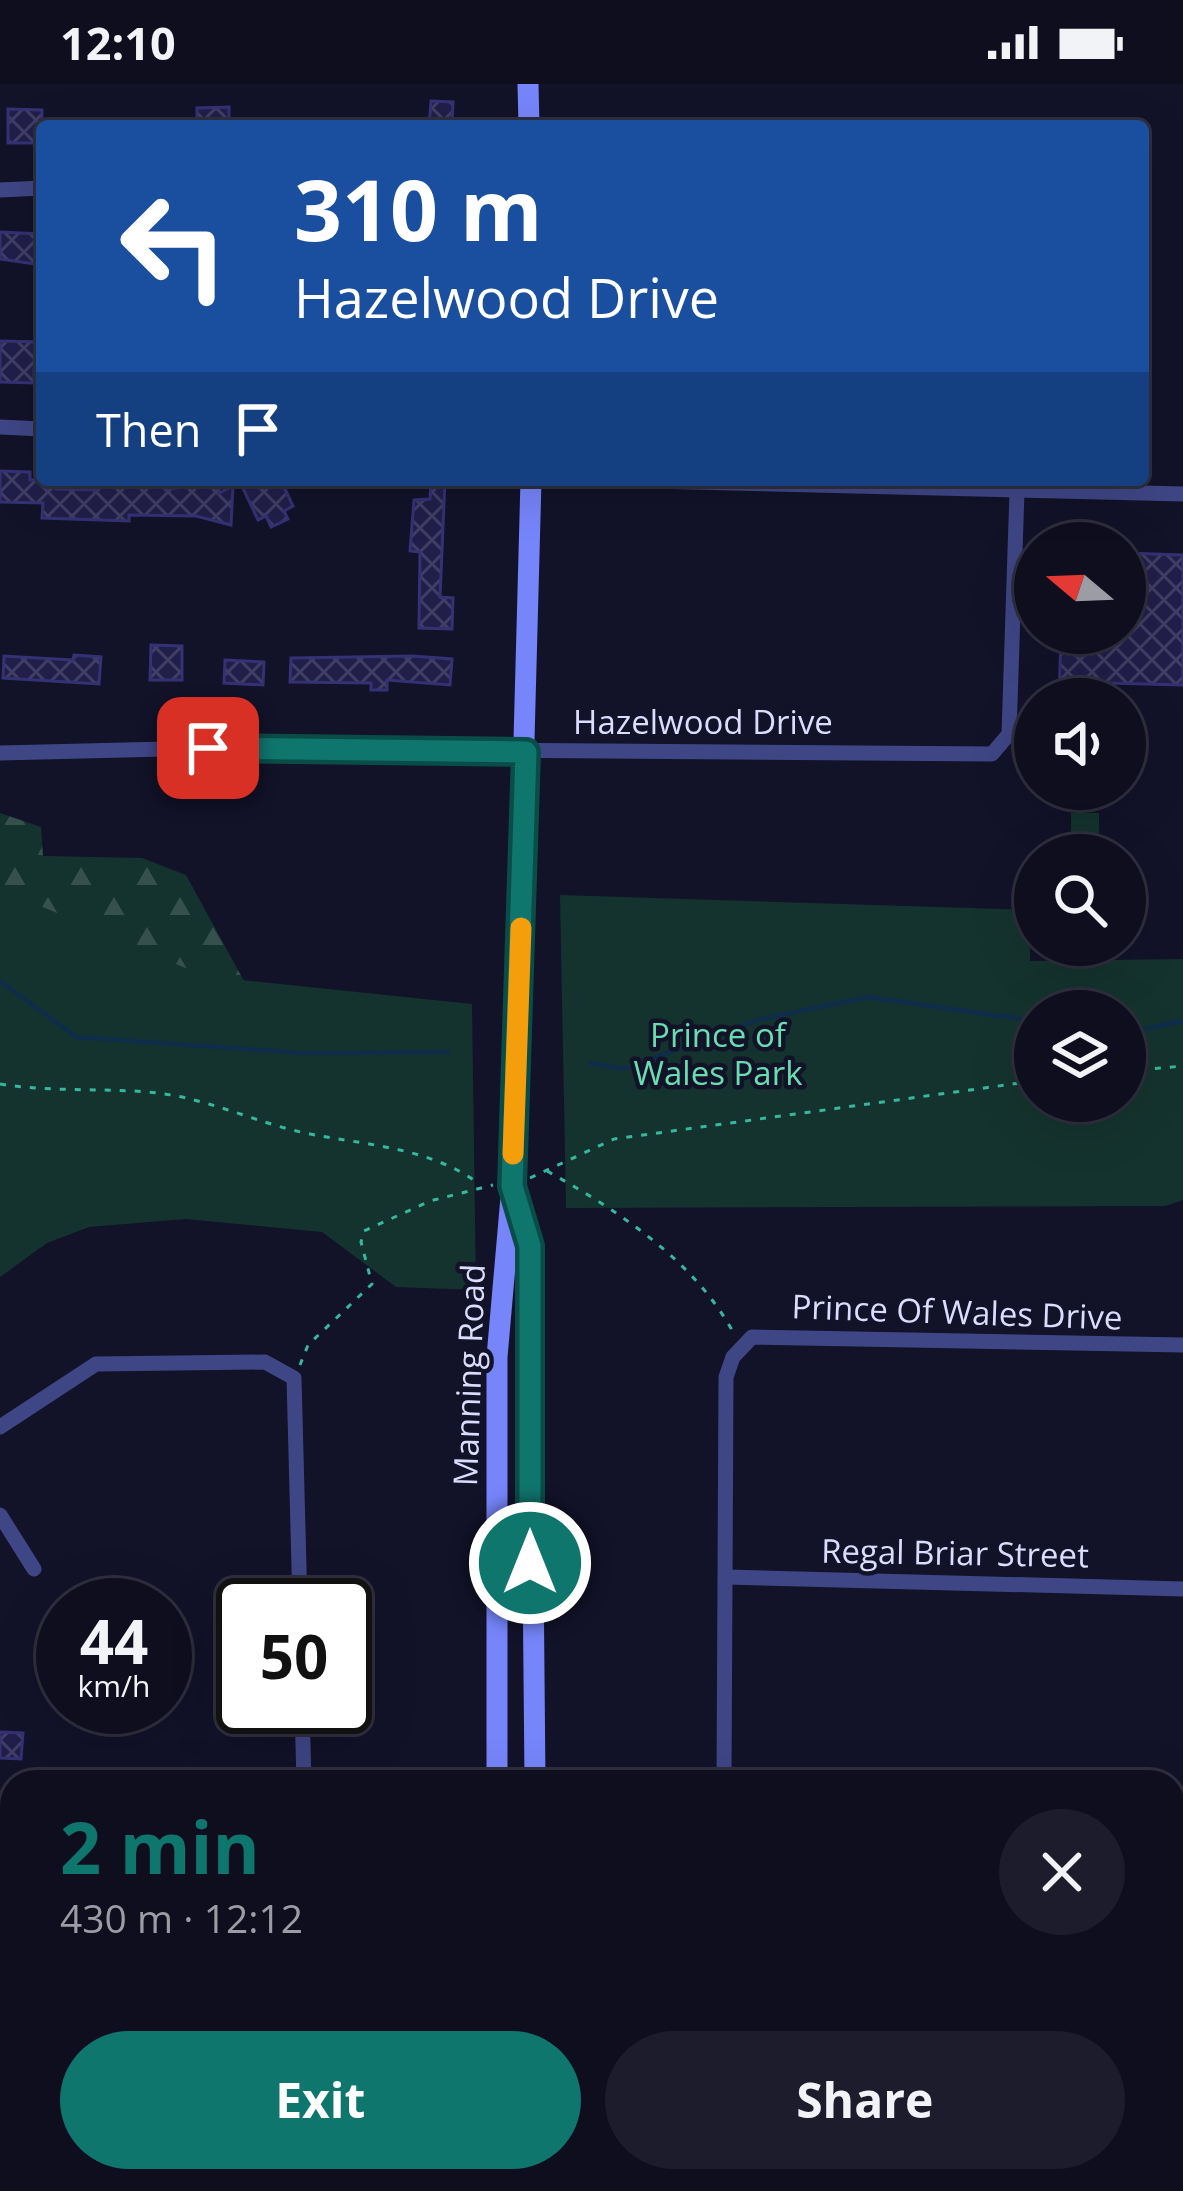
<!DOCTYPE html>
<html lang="en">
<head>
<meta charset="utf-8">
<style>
	:root { --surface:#0e0e1f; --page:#1c1c2c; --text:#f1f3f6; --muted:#9b9ca4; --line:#2e2e3d; --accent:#0f766e }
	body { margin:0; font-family:"Open Sans",sans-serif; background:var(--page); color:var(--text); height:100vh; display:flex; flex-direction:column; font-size:45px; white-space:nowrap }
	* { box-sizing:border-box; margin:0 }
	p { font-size:39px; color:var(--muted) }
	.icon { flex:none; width:66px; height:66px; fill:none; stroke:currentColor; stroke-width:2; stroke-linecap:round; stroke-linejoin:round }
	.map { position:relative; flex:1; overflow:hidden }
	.drawer { position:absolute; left:0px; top:1686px; width:1185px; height:423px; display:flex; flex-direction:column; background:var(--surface); border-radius:36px 36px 0 0; box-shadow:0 12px 48px #0002,0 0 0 3px var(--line) }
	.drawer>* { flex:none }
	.guide { position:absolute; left:36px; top:36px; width:1113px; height:366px; border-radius:12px; box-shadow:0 12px 48px #0002,0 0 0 3px var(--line); background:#1a4fa0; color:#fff; overflow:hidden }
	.needle { width:78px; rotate:289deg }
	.buttons { position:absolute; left:1014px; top:438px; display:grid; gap:24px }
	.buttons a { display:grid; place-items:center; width:132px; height:132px; border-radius:50%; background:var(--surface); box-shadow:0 12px 48px #0002,0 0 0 3px var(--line); font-size:60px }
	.speed { position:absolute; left:36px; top:1494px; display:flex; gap:24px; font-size:60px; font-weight:700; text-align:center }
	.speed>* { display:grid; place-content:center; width:156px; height:156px; border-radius:50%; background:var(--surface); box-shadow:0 12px 48px #0002,0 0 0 3px var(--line); line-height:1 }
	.speed small { font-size:30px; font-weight:400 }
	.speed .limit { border:6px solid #111; border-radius:18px; background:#fff; color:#111 }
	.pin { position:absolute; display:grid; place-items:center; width:102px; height:102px; color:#fff; margin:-51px; border-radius:24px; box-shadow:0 6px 18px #0006 }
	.me { position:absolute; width:132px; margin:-66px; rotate:0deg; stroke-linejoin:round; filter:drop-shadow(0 0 9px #0008) }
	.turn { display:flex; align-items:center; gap:42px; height:252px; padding:0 60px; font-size:54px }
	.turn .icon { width:156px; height:156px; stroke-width:2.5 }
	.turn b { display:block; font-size:84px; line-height:102px }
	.then { display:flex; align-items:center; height:114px; padding:0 60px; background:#0003; gap:24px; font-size:45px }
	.round { display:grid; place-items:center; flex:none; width:126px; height:126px; border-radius:63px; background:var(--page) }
	.headline { display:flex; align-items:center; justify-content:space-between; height:204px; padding:0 60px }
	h1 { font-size:72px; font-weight:700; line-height:90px; color:var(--accent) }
	.cta { display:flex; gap:24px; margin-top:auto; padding:24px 60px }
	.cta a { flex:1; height:138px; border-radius:72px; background:var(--accent); color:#fff; font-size:48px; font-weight:700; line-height:138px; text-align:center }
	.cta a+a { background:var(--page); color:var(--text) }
	.status { display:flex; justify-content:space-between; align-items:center; height:84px; padding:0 60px; background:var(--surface); direction:ltr }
	.status svg { height:33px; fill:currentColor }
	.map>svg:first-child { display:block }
</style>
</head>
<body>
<div class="status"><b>12:10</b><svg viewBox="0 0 49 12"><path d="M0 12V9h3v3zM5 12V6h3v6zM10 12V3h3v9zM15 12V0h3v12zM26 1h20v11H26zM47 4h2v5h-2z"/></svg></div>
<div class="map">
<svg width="1183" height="2107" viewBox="0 0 1183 2107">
	<defs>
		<pattern id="forest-firs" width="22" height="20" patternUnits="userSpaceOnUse" patternTransform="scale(3)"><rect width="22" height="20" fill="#15332e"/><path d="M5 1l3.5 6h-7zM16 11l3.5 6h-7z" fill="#36504d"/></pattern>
		<pattern id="building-cross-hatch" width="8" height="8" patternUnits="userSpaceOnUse" patternTransform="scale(3)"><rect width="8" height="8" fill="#211e4a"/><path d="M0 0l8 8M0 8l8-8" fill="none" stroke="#413e65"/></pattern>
	</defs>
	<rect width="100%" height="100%" fill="#121229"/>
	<!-- forest -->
	<path fill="url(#forest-firs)" d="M0,729L41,743L43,772L142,774L186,791L244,897L221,936L0,869Z"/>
	<!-- park -->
	<g fill="#15332e" fill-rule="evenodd">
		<rect x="1071" y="729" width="28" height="42"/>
		<path d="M0,810L24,815L204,892L472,920L476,1206L396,1203L322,1148L186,1135L89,1143L47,1159L0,1193Z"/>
		<path d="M560,811L1030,826V877L1183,875V1116L1165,1122L566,1124ZM1035,927H1125V1017H1035Z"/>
	</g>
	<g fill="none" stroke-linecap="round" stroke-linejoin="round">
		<!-- stream -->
		<g stroke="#0f2d4b" stroke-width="4.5">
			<path d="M0,897L76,953L302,969L448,968"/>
			<path d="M1125,949L1183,937"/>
			<path d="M590,979L624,985L757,936L868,913L1035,937"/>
		</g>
	</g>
	<!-- building -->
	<g fill="url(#building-cross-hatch)" stroke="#353175" stroke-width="3">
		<path d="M431,17L453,18L452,42H429Z"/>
		<path d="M229,23V42H197V24Z"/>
		<path d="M8,25L42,26V59H8Z"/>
		<path d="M0,148L42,150V181L0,175Z"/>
		<path d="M0,257L42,258V287L34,286V299L0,298Z"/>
		<path d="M0,387L30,388V396H56V405L97,406V396H167V405L219,399V409L233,402L231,441L196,432L129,431V437L42,434L43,419L0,418Z"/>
		<path d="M239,396H255L259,404L281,396L293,422L284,427L288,435L271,443L266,432L258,436Z"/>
		<path d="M431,396H445L440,513L453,514L452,545L419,544L420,468L410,467L414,416L430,415Z"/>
		<path d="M1125,469L1183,471V601L1107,599V615H1059L1061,549H1125Z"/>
		<path d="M151,561L182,562V596H150Z"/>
		<path d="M74,571L101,573L99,600L3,594L4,572L73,576Z"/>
		<path d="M412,572L452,575L450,601L387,596V606H371V599L290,598L291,574Z"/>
		<path d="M225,576L264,578L263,601L224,599Z"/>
		<path d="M0,1648L23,1649L21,1675L0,1674Z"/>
	</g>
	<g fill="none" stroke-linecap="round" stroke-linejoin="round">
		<!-- path -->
		<g stroke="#35b89e" stroke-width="3" stroke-dasharray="6 9" stroke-linecap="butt">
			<path d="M1125,987L1183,982"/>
			<path d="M0,1000C50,1008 98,1004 148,1008C199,1012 243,1033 292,1046C353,1061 425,1060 478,1099"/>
			<path d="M547,1087C617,1126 692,1175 732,1246"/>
			<path d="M530,1094L614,1055L1035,997"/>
			<path d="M300,1281L308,1261L372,1200L361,1158L364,1147L430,1117L493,1101"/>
		</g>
		<!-- minor -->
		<g stroke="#3f4686" stroke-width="15">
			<path d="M0,106L42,104"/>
			<path d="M0,343L42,345"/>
			<path d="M611,396L1183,410"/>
			<path d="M0,669L208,664L992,670L1009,650L1017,407"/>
			<path d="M0,1343L96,1280L265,1278L294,1294L300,1521"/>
			<path d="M0,1431L34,1485"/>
			<path d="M726,1493L1183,1505"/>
			<path d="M302,1623L304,1698"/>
			<path d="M724,1698L726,1293L733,1273L752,1253L1183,1261"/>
			<path d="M0,1729H12"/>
			<path d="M1173,1750H1183"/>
			<path d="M905,2107V2097"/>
		</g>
		<!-- secondary -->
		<g stroke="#7685fa" stroke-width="21">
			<path d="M528,0L529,42"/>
			<path d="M516,1114L530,1162L535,1698"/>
			<path d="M497,1698V1273L512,1102L531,396"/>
			<path d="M0,1928L12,1929"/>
			<path d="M1173,1964H1183"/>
			<path d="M523,2107L526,2097"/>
		</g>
	</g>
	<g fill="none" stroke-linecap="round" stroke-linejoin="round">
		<!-- route casing -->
		<g stroke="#0a4d48" stroke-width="30">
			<path id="route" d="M208,664L526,668L512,1102L530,1162V1479"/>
		</g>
		<!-- route -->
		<use href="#route" stroke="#0f766e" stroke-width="21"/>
		<!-- slow -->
		<path stroke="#f59e0b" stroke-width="21" d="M513,1070L521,844"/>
	</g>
	<g text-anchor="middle" stroke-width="9" stroke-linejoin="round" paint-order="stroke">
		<!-- street labels -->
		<g font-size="33" fill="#dbdcfe" stroke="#121229">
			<text x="703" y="650">Hazelwood Drive</text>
			<text transform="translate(957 1228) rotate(2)" y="12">Prince Of Wales Drive</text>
			<text transform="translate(469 1291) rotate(-88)" y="12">Manning Road</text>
			<text transform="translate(955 1469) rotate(1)" y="12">Regal Briar Street</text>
		</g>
		<!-- park labels -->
		<g font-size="33" fill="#68ddaf" stroke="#121229">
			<text x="718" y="963">Prince of<tspan x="718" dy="38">Wales Park</tspan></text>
		</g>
	</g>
</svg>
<div class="buttons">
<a><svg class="needle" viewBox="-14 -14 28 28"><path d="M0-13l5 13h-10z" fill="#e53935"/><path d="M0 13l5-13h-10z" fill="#9b9ca4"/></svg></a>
<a><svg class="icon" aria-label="sound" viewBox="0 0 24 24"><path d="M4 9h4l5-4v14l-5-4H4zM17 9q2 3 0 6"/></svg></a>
<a><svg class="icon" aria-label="search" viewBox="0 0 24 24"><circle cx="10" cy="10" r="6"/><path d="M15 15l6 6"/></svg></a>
<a><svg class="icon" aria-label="layers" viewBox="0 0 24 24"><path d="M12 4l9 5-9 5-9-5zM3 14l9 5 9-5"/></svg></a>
</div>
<div class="speed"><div>44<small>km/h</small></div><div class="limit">50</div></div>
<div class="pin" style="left:208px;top:664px;background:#d93025"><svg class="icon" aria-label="arrive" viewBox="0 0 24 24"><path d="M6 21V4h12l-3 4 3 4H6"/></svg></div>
<svg class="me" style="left:530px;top:1479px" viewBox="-20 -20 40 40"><circle r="17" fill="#0f766e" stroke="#fff" stroke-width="3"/><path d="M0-11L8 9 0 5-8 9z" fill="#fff"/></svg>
<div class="guide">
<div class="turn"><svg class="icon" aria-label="left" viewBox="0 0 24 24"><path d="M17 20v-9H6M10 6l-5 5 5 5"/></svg><div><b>310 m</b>Hazelwood Drive</div></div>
<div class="then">Then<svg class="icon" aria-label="arrive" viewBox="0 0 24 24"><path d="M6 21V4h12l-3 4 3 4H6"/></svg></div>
</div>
<section class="drawer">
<div class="headline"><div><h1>2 min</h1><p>430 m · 12:12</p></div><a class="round"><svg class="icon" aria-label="close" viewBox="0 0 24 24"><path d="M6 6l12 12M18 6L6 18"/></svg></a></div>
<div class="cta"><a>Exit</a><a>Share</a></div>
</section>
</div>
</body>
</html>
